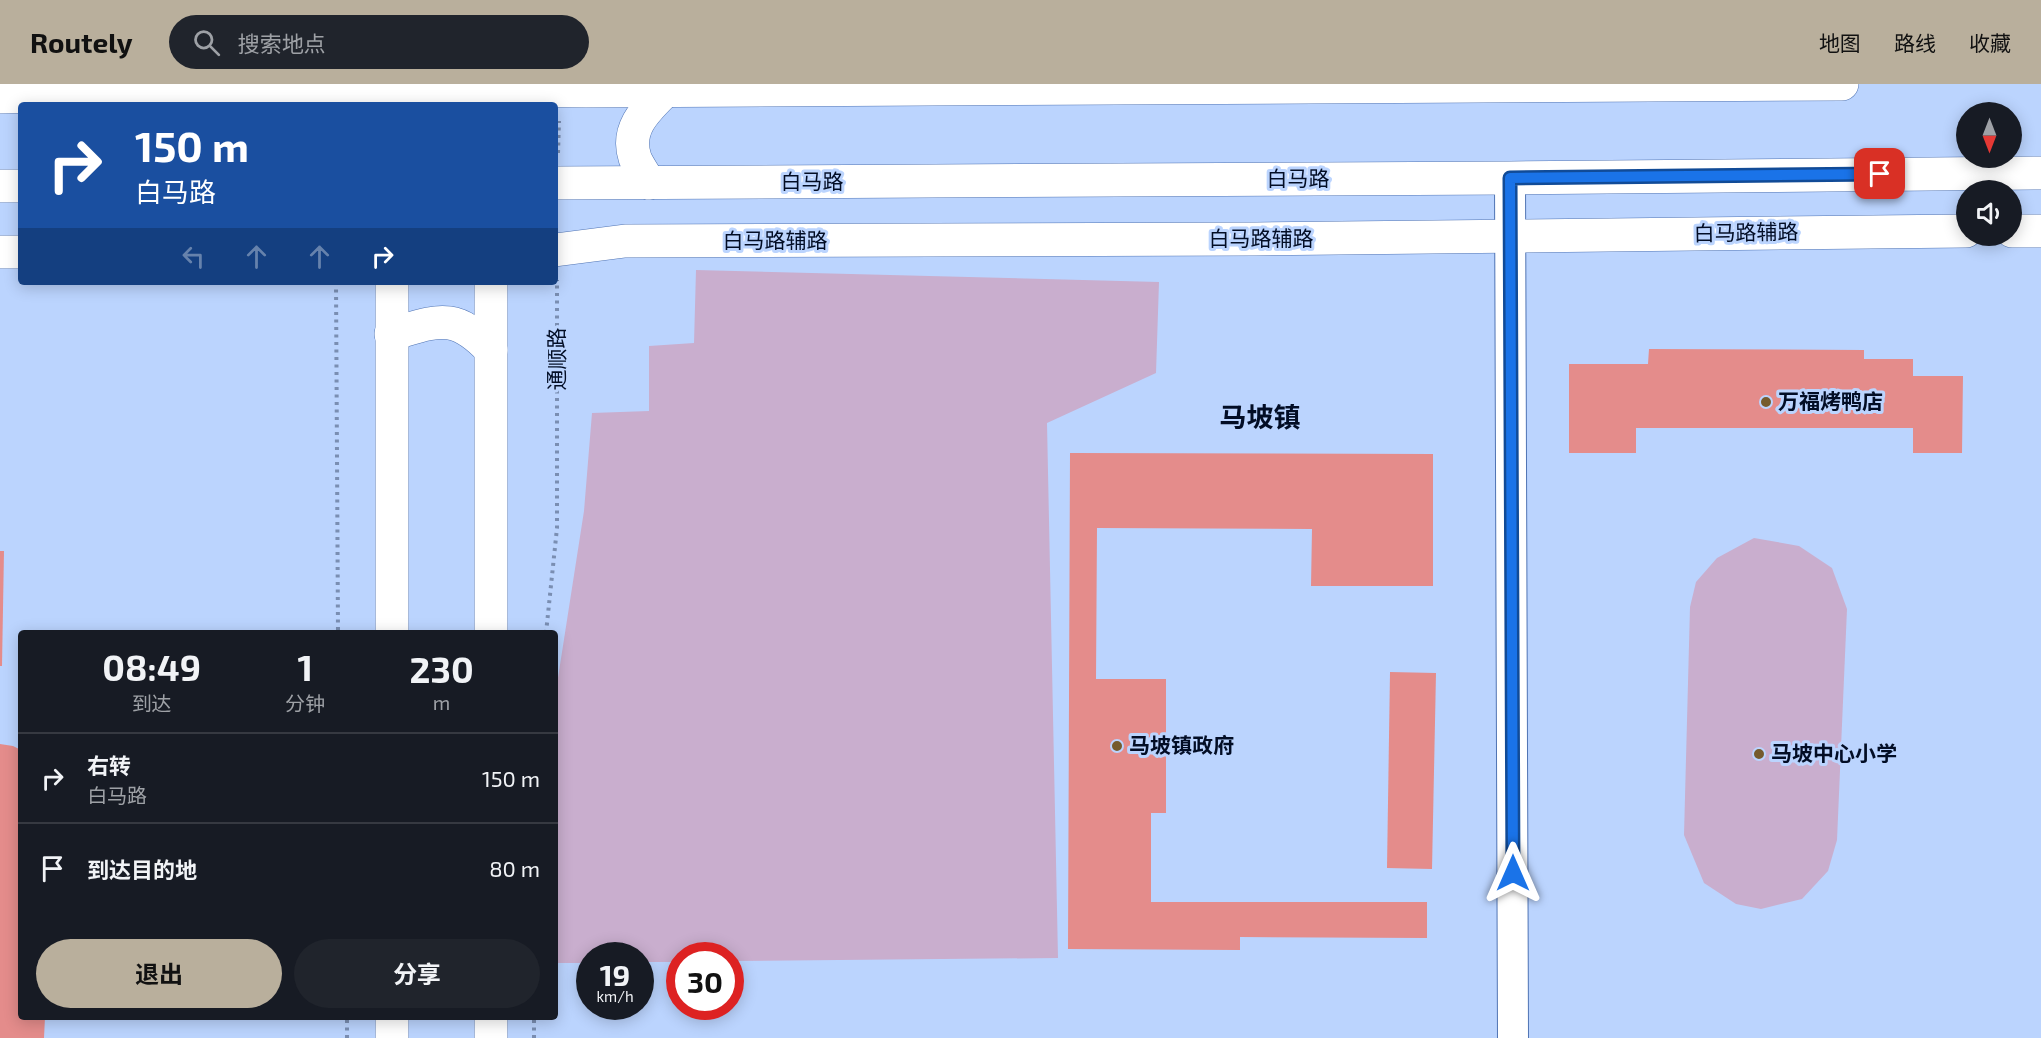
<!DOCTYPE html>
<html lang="zh">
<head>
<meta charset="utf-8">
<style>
	:root { --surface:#171b24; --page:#20242c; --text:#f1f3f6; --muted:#9ea1a6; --line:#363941; --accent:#b9af9c }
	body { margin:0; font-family:"Exo 2","Noto Sans SC",sans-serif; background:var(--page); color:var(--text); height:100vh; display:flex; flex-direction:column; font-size:22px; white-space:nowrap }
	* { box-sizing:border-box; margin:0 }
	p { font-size:20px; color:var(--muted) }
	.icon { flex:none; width:33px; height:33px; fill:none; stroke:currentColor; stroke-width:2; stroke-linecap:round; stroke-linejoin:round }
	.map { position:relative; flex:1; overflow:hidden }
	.details { position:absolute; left:18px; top:546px; width:540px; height:390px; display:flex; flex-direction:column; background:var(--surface); border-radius:6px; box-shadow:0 3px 15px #0003 }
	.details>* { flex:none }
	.banner { position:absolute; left:18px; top:18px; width:540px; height:183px; border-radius:6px; box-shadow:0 3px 15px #0003; background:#1a4fa0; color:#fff; overflow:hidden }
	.needle { width:39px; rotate:180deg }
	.tools { position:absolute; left:1956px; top:18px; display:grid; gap:12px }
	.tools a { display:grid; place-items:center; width:66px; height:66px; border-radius:50%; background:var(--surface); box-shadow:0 3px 15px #0003; font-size:30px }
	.speed { position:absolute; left:576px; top:858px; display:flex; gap:12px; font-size:30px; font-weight:700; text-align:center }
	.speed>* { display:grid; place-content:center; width:78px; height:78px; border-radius:50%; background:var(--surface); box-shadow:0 3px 15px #0003; line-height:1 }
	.speed small { font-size:15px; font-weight:400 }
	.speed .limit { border:9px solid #d22; background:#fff; color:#111 }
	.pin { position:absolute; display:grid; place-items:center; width:51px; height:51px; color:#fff; margin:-26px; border-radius:12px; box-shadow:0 3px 9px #0006 }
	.me { position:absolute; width:66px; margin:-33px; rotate:0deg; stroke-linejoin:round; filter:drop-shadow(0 0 4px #0008) }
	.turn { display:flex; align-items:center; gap:21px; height:126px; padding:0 18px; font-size:27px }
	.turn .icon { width:78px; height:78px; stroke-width:2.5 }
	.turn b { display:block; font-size:42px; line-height:51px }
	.lanes { display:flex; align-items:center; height:57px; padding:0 18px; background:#0003; justify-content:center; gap:30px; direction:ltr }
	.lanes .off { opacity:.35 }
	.eta { display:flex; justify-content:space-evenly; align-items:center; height:102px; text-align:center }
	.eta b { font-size:36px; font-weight:700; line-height:42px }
	.cta { display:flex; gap:12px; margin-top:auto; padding:12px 18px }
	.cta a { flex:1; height:69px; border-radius:36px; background:var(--accent); color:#111; font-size:24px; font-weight:700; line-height:69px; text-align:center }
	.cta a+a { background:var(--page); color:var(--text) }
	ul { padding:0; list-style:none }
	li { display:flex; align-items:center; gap:18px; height:90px; padding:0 18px; border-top:2px solid var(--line) }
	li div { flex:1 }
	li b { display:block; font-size:22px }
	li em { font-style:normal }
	header { display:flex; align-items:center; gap:36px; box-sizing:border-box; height:84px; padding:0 30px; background:var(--accent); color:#111 }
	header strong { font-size:28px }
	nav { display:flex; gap:33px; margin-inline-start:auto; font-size:21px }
	.search { width:420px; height:54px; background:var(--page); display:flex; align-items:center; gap:15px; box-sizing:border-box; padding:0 21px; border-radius:33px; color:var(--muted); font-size:22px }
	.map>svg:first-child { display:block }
</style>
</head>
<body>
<header>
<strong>Routely</strong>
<div class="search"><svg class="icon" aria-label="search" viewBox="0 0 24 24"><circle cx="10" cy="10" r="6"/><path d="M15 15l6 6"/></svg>搜索地点</div>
<nav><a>地图</a><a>路线</a><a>收藏</a></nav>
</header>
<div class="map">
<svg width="2041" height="954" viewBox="0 0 2041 954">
	<rect width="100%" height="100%" fill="#bbd4fe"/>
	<!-- green -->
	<g fill="#c9aece">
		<path d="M696,186L1159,198L1156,289L1047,339L1058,874L731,877L730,872H680L679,878H641L640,872H590L589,879H555V613L584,427L592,329L649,327V262L694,259Z"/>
		<path d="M1754,454L1799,462L1832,484L1847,525L1837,756L1828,787L1802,815L1761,825L1736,820L1704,799L1684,751L1690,523L1696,498L1717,474Z"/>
	</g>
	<!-- building -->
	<g fill="#e48c8b">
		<path d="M1649,265L1864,266V275H1913V292H1963L1962,369H1913V344H1636V369H1569V280H1648Z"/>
		<path d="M1070,369L1433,370V502H1311L1312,445L1097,444L1096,595H1166V729H1151V818H1427V854L1240,853V866L1068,865Z"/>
		<path d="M0,467H4L2,582H0Z"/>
		<path d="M1390,588L1436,589L1432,785L1387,784Z"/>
		<path d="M0,660L13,662L21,666V933H45L44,954H0Z"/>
	</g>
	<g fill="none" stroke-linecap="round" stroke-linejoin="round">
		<!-- street casing -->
		<g stroke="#5074b4" stroke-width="32">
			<path id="street" d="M1510,94L1513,954"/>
		</g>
		<!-- secondary casing -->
		<g stroke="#5074b4" stroke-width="34">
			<g id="secondary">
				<path d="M2012,147H2041"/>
				<path d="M555,166L625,157L1256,155L1966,147"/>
				<path d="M0,168H21"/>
			</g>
		</g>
		<!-- primary casing -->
		<g stroke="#5074b4" stroke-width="34">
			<g id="primary">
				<path d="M0,13L258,9L393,5L586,7L1842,0"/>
				<path d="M555,99L1510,94L2041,89"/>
				<path d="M649,99C645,91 638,82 635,74C625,44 647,25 666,6"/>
				<path d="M0,102H21"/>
				<path d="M391,250C438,237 454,227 491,266"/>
				<path d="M392,549V198"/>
				<path d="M491,549V198"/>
				<path d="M392,933V954"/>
				<path d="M491,954V933"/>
			</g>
		</g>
		<!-- path -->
		<g stroke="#7a8eb2" stroke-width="4" stroke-dasharray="3 4.5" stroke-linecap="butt">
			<path d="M558,69L559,37"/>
			<path d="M336,198L338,549"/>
			<path d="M546,549L557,444V196"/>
			<path d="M347,954V933"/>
			<path d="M534,954V933"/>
		</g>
		<!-- street -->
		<use href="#street" stroke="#fff" stroke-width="30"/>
		<!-- secondary -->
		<use href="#secondary" stroke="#fff" stroke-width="33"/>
		<!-- primary -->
		<use href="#primary" stroke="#fff" stroke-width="33"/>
	</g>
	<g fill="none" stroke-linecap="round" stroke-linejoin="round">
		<!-- route casing -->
		<g stroke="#114b97" stroke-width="15">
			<path id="route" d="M1513,789L1510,94L1880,90"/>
		</g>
		<!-- route -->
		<use href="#route" stroke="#1a73e8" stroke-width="10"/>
	</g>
	<!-- markers -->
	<g fill="#755b2d" stroke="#bbd4fe" stroke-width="2">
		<circle cx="1766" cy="318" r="6"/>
		<circle cx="1117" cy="662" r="6"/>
		<circle cx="1759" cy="670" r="6"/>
	</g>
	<g text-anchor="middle" stroke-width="6" stroke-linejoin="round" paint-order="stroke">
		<!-- street labels -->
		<g font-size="21" fill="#020d25" stroke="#bbd4fe">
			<text x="1298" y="102">白马路</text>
			<text x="812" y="105">白马路</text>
			<text transform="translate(1746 149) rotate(-1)" y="7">白马路辅路</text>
			<text x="1261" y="162">白马路辅路</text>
			<text x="775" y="164">白马路辅路</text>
			<text transform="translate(557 275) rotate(-90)" y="7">通顺路</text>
		</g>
		<!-- poi labels -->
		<g font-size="21" font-weight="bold" fill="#020d25" stroke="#bbd4fe" text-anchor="start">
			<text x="1778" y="325">万福烤鸭店</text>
			<text x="1129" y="669">马坡镇政府</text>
			<text x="1771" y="677">马坡中心小学</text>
		</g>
		<!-- district labels -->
		<g font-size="27" font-weight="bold" fill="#020d25" stroke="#bbd4fe">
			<text x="1260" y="343">马坡镇</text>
		</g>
	</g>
</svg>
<div class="tools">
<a><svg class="needle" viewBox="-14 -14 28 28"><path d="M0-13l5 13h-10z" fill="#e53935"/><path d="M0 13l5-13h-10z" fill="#9ea1a6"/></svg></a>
<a><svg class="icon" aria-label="sound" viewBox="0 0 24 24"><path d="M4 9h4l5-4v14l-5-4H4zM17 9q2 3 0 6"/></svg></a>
</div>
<div class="speed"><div>19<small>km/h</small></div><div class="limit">30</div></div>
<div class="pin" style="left:1880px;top:90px;background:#d93025"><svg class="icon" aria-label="arrive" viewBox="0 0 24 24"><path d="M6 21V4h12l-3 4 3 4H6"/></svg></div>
<svg class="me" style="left:1513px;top:789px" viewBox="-20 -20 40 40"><path d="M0-17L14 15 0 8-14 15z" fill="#1a73e8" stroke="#fff" stroke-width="4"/></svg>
<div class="banner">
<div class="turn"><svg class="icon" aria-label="right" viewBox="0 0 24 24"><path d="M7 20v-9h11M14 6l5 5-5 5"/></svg><div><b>150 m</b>白马路</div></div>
<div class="lanes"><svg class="icon off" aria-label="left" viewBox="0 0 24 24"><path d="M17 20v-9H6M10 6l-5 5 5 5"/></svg><svg class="icon off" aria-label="ahead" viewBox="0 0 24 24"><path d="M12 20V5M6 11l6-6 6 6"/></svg><svg class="icon off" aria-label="ahead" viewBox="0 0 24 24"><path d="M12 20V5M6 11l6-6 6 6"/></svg><svg class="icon" aria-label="right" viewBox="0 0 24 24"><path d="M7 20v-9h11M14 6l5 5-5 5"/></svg></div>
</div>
<section class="details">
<div class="eta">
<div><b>08:49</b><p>到达</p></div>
<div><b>1</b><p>分钟</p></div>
<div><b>230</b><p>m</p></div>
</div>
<ul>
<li><svg class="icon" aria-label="right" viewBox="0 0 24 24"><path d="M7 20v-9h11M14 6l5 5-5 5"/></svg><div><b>右转</b><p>白马路</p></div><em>150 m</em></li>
<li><svg class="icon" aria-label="arrive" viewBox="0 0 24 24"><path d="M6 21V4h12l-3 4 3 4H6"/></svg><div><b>到达目的地</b></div><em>80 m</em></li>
</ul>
<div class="cta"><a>退出</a><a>分享</a></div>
</section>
</div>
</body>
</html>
